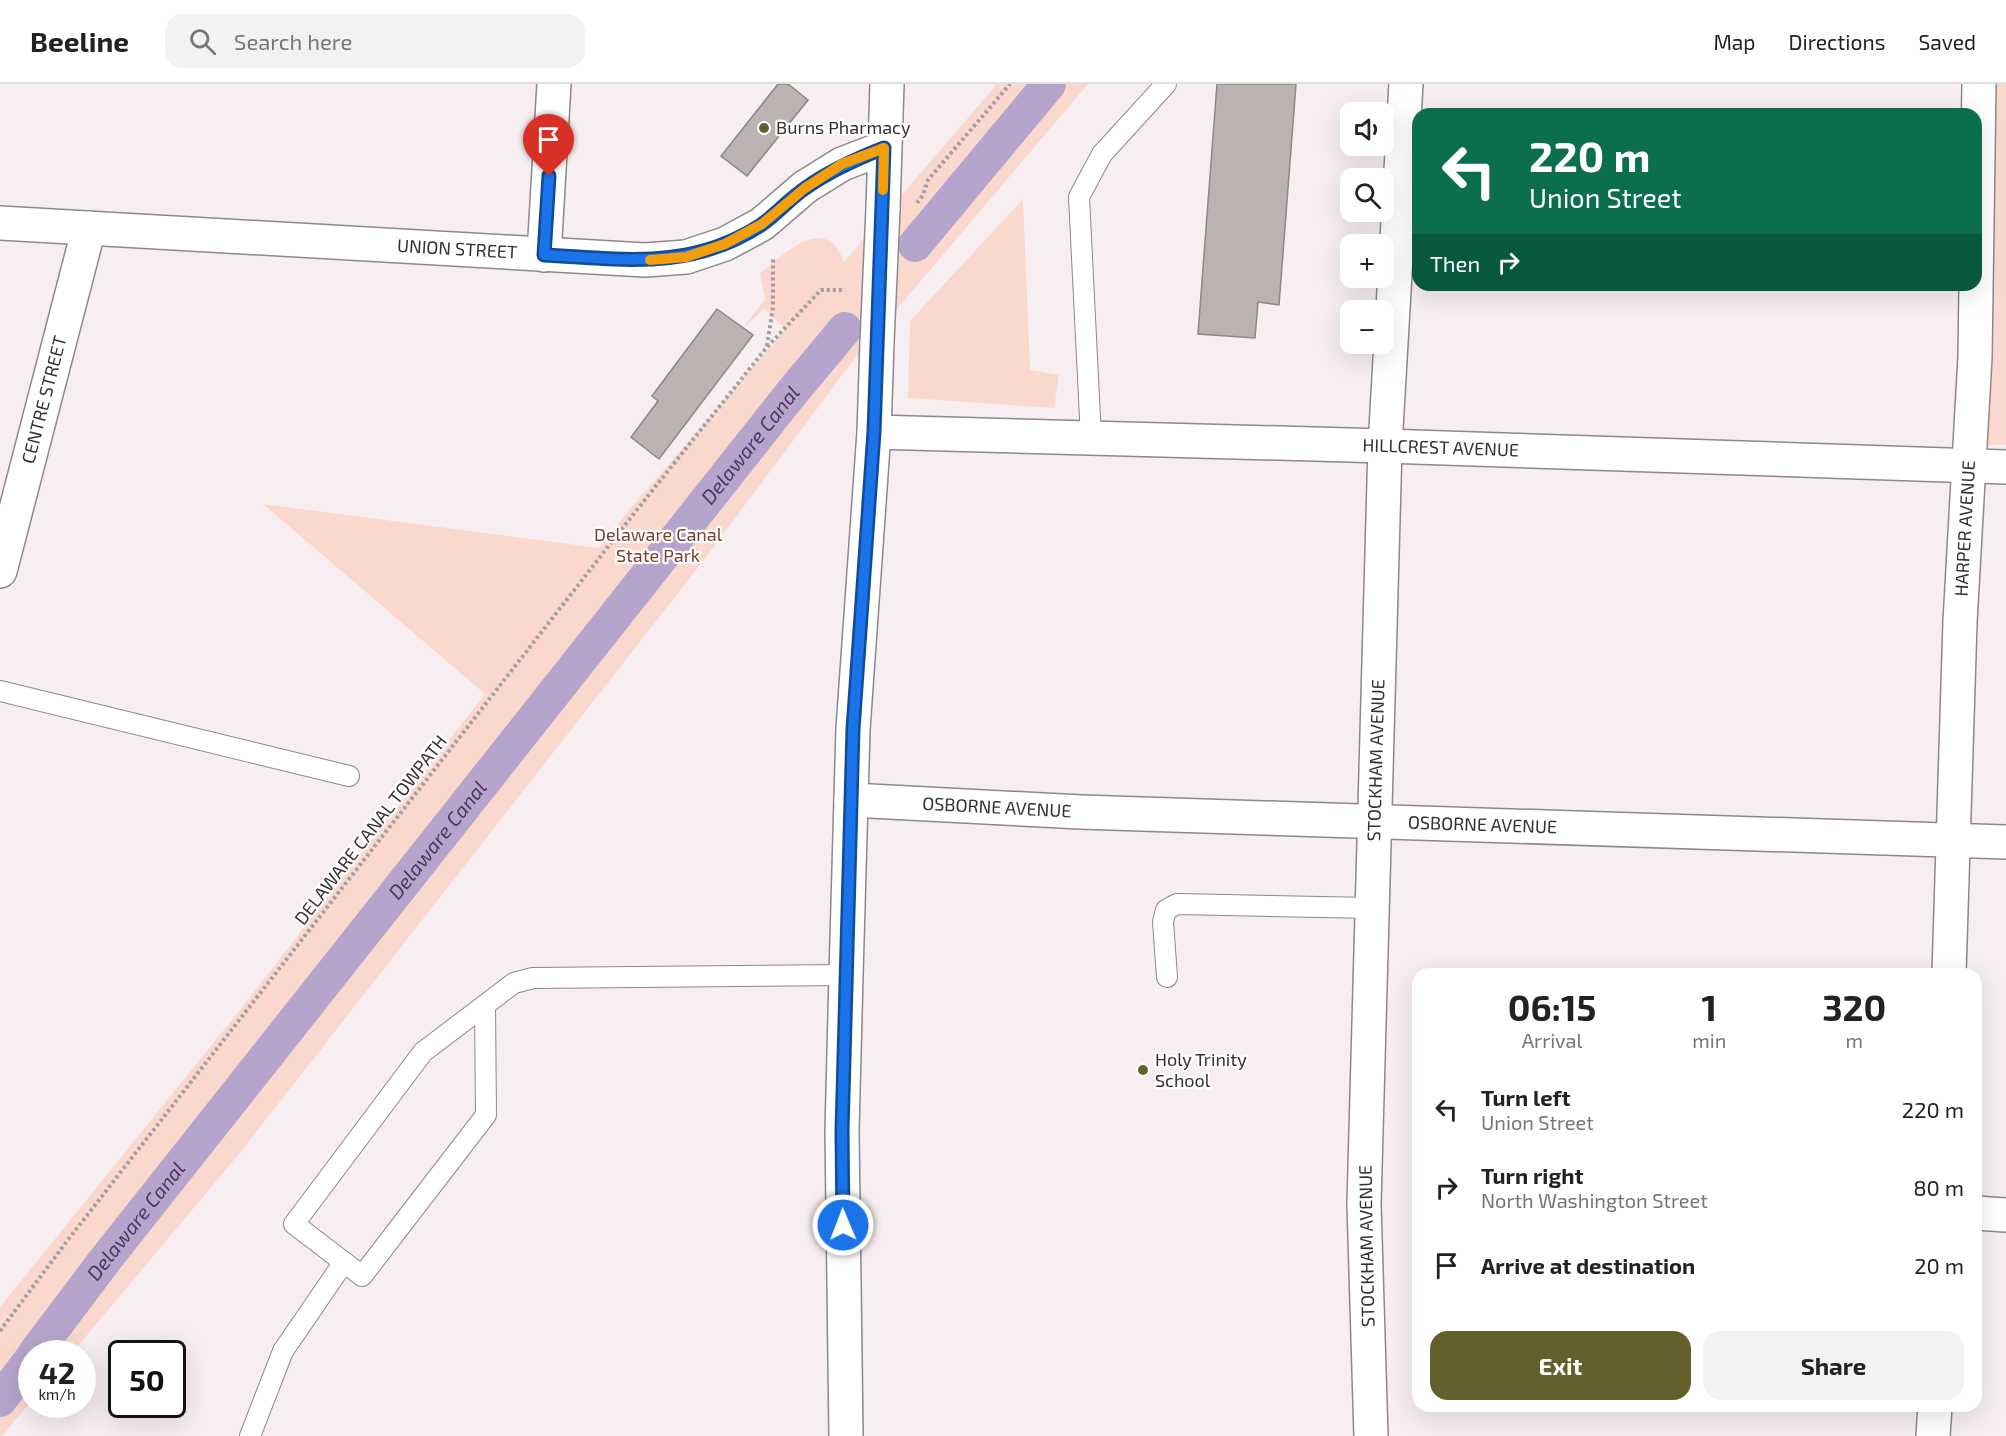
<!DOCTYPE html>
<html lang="en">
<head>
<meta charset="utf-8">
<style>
	:root { --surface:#fff; --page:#f2f2f2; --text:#222; --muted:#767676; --line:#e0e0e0; --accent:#64602d }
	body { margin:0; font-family:"Exo 2",sans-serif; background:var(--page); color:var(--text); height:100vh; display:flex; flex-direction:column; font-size:22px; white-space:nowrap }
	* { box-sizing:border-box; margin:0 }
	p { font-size:20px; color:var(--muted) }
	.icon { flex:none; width:33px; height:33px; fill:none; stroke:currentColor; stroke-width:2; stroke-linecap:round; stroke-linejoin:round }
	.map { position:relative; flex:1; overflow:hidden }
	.details { position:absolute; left:1412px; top:884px; width:570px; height:444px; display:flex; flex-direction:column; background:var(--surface); border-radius:18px; box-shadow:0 6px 24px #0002 }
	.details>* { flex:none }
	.banner { position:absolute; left:1412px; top:24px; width:570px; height:183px; border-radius:18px; box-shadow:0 6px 24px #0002; background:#0b6e4f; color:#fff; overflow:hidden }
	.fabs { position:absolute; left:1340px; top:18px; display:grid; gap:12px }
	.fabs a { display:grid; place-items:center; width:54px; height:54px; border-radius:12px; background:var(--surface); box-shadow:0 6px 24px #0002; font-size:30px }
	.speed { position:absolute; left:18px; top:1256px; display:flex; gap:12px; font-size:30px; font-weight:700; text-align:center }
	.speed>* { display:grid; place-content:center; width:78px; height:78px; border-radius:50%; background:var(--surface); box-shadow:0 6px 24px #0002; line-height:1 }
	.speed small { font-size:15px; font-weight:400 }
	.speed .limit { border:3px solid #111; border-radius:9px; background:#fff; color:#111 }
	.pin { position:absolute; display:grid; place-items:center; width:51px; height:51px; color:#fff; margin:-62px -26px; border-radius:50% 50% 50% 0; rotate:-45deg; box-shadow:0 0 6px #0007 }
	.pin .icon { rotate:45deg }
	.me { position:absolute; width:66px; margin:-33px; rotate:359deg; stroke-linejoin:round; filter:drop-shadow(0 0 4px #0008) }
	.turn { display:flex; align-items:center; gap:21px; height:126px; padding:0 18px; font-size:27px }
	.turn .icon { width:78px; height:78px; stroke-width:2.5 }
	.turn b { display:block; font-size:42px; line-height:51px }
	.then { display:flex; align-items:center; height:57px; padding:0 18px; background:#0003; gap:12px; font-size:22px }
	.eta { display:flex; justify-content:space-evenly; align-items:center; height:102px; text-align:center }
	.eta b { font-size:36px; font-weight:700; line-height:42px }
	.cta { display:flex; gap:12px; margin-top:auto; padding:12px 18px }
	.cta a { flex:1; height:69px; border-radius:18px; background:var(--accent); color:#fff; font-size:24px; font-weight:700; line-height:69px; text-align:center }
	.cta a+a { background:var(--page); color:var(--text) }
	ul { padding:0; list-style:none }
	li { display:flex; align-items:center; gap:18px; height:78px; padding:0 18px }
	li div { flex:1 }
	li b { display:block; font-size:22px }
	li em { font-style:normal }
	header { display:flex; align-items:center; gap:36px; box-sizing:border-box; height:84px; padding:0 30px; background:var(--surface); border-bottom:2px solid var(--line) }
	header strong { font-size:28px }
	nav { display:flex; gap:33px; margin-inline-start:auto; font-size:21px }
	.search { width:420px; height:54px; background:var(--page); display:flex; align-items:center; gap:15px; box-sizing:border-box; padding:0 21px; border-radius:18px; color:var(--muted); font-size:22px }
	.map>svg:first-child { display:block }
</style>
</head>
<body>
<header>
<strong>Beeline</strong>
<div class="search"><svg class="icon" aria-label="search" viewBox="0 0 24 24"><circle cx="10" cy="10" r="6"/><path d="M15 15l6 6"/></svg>Search here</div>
<nav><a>Map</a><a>Directions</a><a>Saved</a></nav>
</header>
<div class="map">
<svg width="2006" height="1352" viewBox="0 0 2006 1352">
	<rect width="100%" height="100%" fill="#f7eef1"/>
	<!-- green -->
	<g fill="#fbd8ce">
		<path d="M997,0H1088L852,278L700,481L239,1070L72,1269H32L31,1317L2,1352H0V1223L240,926L485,610L263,420L599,464L630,425L786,245L764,225L743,244L765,215L760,189C785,170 826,127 844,178Z"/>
		<path d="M1993,0H2006V361H1978Z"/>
		<path d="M1023,115L1030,286L1059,291L1054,324L908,314L910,237Z"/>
	</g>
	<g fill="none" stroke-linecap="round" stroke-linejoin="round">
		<!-- canal -->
		<g stroke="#b5a5cc" stroke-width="34">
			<path d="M915,161L1049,0"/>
			<path id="s1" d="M35,1269L105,1176L790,311L845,245"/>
			<path d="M0,1316L32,1274"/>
		</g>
	</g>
	<!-- building -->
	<g fill="#bbb2b2" stroke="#8f8686" stroke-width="1.5">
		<path d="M778,0H788L808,16L747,92L721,72Z"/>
		<path d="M1217,0H1296L1279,221L1258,218L1255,254L1198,250Z"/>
		<path d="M717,225L753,251L659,375L631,353L658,317L652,312Z"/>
	</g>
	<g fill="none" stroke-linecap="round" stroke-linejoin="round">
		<!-- lane casing -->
		<g stroke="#8f878a" stroke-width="22">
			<g id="lane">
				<path d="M1091,354L1079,113L1102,70L1166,0"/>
				<path d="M0,607L349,692"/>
				<path d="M1167,893L1163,838L1166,826L1177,820L1372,824"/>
				<path d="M485,921L486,1031L362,1192L294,1140L423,968L514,899L533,894L846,891"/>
				<path d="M250,1352L283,1267L344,1178"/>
			</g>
		</g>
		<!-- street casing -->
		<g stroke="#8f878a" stroke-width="36">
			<g id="street">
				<path id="s2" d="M0,139L645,176L686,173L725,160L762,140L805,103L842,80L884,64"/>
				<path d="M544,171L554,0"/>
				<path id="s3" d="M874,348L1385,362L2006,383"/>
				<path id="s4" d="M0,487L89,144"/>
				<path id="s5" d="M851,716L1081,728L2006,758"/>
				<path id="s6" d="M1949,890L1960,538L1975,273L1979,0"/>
				<path d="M1976,1129L2006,1131"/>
				<path id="s7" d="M1371,1352L1364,1120L1385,362L1406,0"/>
				<path d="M1933,1352L1935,1322"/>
			</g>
		</g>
		<!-- secondary casing -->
		<g stroke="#8f878a" stroke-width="36">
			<g id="secondary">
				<path d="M883,125L887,0"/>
				<path d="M846,1352L842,1047L846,891L853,645L874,348L877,258"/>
			</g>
		</g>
		<!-- path -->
		<g stroke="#a49ea0" stroke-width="4" stroke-dasharray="3 3" stroke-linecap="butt">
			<path d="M917,119L923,111L928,96L1010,0"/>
			<path d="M767,262L773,223V173"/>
			<path d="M0,1247L67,1157L632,432L767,263L821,206H845"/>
		</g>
		<!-- lane -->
		<use href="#lane" stroke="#fff" stroke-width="20"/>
		<!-- street -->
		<use href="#street" stroke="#fff" stroke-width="33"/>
		<!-- secondary -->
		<use href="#secondary" stroke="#fff" stroke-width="33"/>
		<!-- secondary-bridge casing -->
		<g stroke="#8f878a" stroke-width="36" stroke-linecap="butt">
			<path id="secondary-bridge" d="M877,258L883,125"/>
		</g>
		<!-- secondary-bridge -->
		<use href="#secondary-bridge" stroke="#fff" stroke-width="33"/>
	</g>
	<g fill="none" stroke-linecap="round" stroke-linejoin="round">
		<!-- route casing -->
		<g stroke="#114b97" stroke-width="15">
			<path id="route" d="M549,92L544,171C623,175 690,187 761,141C777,130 790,114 807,103C831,86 856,75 884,64L874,348L853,645L842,1047L843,1141"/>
		</g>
		<!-- route -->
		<use href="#route" stroke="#1a73e8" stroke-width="10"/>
		<!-- slow -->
		<path stroke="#f59e0b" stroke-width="10" d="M650,176L686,173L725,160L762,140L805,104L842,80L884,64L883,106"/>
	</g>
	<!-- markers -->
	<g fill="#64602d" stroke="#fff" stroke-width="2">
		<circle cx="764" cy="44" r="6"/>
		<circle cx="1143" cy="986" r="6"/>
	</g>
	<g text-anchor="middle" stroke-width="4.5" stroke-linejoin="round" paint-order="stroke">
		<!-- poi labels -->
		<g font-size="18" fill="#333031" stroke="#fff" text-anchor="start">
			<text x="776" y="50">Burns Pharmacy</text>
			<text x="1155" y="982">Holy Trinity<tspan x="1155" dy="21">School</tspan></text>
		</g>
		<!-- street labels -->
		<g font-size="18" fill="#333031" stroke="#fff">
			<text dy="6" stroke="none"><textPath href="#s2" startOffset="458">UNION STREET</textPath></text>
			<text dy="6" stroke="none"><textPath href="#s4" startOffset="177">CENTRE STREET</textPath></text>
			<text dy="6" stroke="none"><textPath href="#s3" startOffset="567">HILLCREST AVENUE</textPath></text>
			<text dy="6" stroke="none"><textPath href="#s6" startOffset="446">HARPER AVENUE</textPath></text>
			<text dy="6" stroke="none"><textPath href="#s7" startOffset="676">STOCKHAM AVENUE</textPath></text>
			<text dy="6" stroke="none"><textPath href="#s5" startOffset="146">OSBORNE AVENUE</textPath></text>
			<text dy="6" stroke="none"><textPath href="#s5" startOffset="632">OSBORNE AVENUE</textPath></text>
			<text transform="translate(371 746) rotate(-52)" y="6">DELAWARE CANAL TOWPATH</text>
			<text transform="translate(1367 1162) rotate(-91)" y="6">STOCKHAM AVENUE</text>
		</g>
		<!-- park labels -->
		<g font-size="18" fill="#7a3e2e" stroke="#fff">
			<text x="658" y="457">Delaware Canal<tspan x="658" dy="21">State Park</tspan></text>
		</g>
		<!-- water labels -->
		<g font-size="20" font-style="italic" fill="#4b3466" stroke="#fff">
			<text dy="7" stroke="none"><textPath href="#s1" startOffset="1156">Delaware Canal</textPath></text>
			<text dy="7" stroke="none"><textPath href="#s1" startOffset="652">Delaware Canal</textPath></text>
			<text dy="7" stroke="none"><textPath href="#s1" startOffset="166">Delaware Canal</textPath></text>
		</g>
	</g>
</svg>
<div class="fabs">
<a><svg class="icon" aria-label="sound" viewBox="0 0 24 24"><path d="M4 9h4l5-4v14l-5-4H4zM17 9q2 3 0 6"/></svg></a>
<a><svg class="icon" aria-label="search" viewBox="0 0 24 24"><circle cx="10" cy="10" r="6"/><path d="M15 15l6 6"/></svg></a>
<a>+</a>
<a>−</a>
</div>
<div class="speed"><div>42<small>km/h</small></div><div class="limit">50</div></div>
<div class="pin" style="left:549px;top:92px;background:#d93025"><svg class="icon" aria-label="arrive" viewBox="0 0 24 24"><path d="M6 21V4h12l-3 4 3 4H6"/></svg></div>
<svg class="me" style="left:843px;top:1141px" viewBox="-20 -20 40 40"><circle r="17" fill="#1a73e8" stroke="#fff" stroke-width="3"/><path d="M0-11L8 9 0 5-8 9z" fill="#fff"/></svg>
<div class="banner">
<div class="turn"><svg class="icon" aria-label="left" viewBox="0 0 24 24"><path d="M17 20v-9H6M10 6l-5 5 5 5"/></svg><div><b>220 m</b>Union Street</div></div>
<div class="then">Then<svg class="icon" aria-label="right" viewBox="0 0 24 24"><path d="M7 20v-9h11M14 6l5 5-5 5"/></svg></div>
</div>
<section class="details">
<div class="eta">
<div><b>06:15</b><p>Arrival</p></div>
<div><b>1</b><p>min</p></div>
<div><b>320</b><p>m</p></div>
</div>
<ul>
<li><svg class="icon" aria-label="left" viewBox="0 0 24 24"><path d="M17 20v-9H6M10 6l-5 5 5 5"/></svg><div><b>Turn left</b><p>Union Street</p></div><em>220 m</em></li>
<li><svg class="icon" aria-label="right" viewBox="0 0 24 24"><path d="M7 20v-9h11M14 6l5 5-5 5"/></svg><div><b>Turn right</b><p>North Washington Street</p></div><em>80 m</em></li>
<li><svg class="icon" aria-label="arrive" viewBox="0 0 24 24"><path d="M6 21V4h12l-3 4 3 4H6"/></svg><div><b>Arrive at destination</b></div><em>20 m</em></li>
</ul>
<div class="cta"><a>Exit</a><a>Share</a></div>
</section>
</div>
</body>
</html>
